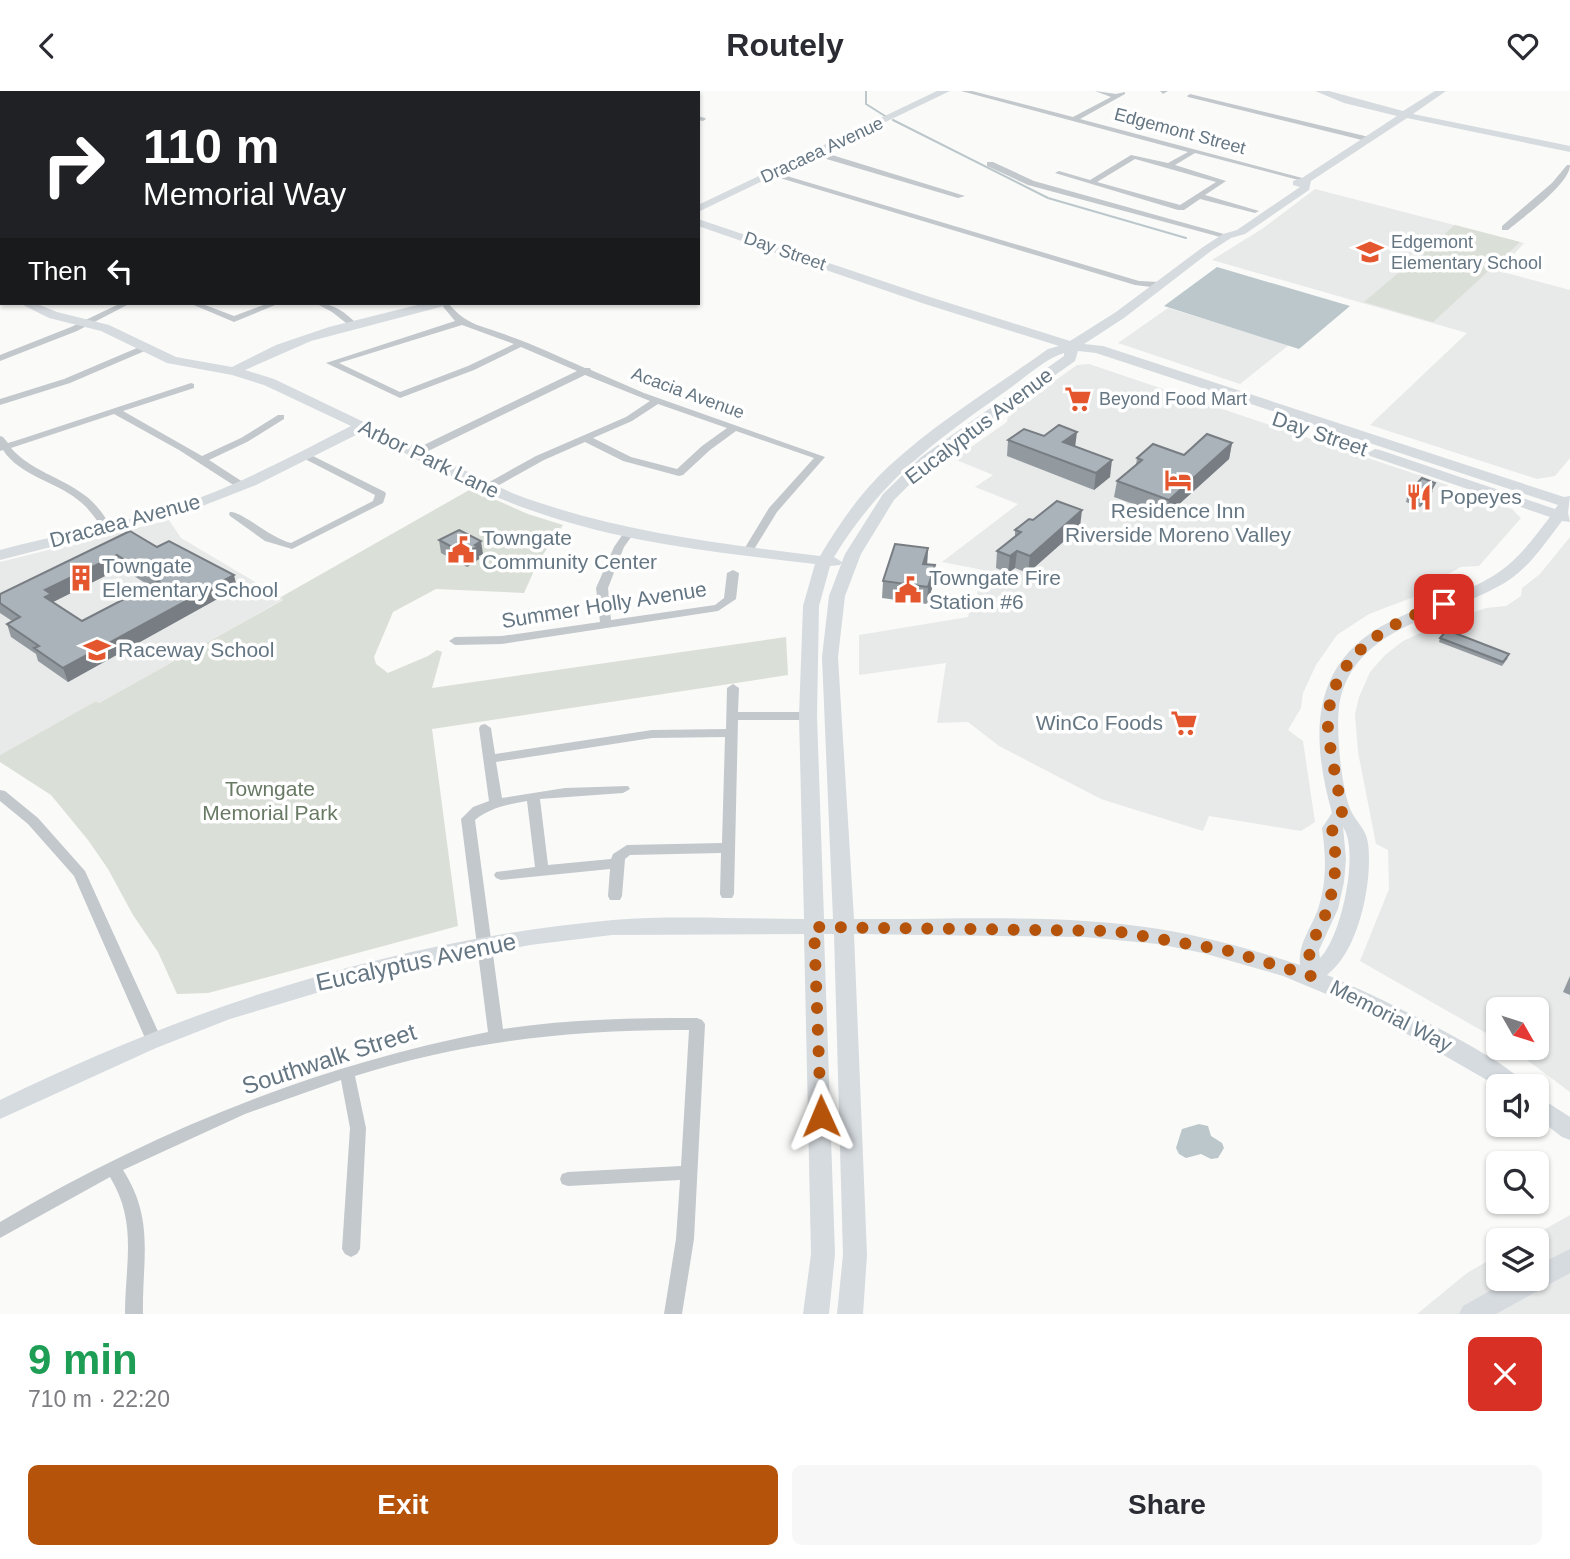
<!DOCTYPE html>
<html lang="en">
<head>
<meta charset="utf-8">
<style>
	:root { --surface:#fff; --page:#f7f7f7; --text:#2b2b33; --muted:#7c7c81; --accent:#b45309 }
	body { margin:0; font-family:Helvetica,sans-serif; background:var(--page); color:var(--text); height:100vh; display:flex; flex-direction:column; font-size:26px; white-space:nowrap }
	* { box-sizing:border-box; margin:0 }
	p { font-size:23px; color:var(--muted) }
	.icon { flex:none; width:38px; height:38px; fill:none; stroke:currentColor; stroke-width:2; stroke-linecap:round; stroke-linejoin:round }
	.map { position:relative; height:1223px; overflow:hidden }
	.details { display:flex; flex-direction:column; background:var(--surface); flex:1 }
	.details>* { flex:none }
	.top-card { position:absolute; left:0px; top:0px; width:700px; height:214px; box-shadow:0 2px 5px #0004; background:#202124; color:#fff; overflow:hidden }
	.needle { width:46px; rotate:129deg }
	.tools { position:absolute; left:1486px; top:906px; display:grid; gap:14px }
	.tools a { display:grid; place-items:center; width:63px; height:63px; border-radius:10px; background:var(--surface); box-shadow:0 2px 5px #0004; font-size:35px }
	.pin { position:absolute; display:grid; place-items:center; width:60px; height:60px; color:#fff; margin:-30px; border-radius:14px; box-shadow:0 4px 10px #0006 }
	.me { position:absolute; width:77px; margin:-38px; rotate:359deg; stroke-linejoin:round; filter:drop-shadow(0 0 5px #0008) }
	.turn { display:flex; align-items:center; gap:24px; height:147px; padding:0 28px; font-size:32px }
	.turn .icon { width:91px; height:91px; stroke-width:2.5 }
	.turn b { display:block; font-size:49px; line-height:60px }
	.then { display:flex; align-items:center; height:66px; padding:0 28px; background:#0003; gap:14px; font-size:26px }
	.round { display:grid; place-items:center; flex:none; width:74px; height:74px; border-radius:10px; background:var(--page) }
	.overview { display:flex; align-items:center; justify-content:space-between; height:119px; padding:0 28px }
	h1 { font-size:42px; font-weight:700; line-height:52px; color:#1e9e55 }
	.action { display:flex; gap:14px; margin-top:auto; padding:14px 28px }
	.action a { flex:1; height:80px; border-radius:10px; background:var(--accent); color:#fff; font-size:28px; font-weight:700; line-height:80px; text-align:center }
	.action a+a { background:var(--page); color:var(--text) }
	header { display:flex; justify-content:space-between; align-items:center; height:91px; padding:0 28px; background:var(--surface); font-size:32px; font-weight:700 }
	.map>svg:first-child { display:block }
</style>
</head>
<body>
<header><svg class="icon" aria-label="back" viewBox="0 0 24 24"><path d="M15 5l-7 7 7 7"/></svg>Routely<svg class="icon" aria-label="heart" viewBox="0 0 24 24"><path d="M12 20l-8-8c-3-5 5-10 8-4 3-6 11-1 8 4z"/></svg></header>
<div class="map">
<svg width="1570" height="1223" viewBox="0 0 1570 1223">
	<rect width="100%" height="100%" fill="#fafaf8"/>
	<!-- built -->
	<g fill="#e8e9e9">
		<path d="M1315,98L1524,152L1499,180L1570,199V367L1555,385L1537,388L1370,334L1467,242L1212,169L1262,138Z"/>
		<path d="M1168,217L1289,254L1240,293L1118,252Z"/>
		<path d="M1089,273L1448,394L1447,396L1512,418L1521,427L1479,475L1461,476L1448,483V493L1369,523L1337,544L1316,574L1303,602L1301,617L1288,639L1303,650L1315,731L1301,740L1209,725L1203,740L1101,708L999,655L968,631L937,632L946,572L859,584V544L968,526L971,512L981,511L977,503L983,479L942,471L1018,413L975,396L993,384L954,368L1007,331L1008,323L1077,274Z"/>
		<path d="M169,429L181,447L284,508L99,612L96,610L0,664V471Z"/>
		<path d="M1570,446V1001L1511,957H1536V919H1498V949L1360,870L1389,798L1388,759L1376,753L1358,661L1355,623L1359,606L1370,581L1385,564L1403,550L1444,531L1486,517L1506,515L1521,505L1522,497L1540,483Z"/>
		<path d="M1570,1124V1223H1417L1467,1182L1498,1164V1188H1536V1150H1524Z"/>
	</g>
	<!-- green -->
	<g fill="#dadfd7">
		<path d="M1455,134L1520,151L1433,231L1364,211Z"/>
		<path d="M471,398L528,423L563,434L538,471L524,502L436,498L393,521L374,566L376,573L388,582L428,565L437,559L442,561L432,597L786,546L788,584L432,638L458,835L208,902L177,903L158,861L133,824L108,778L88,749L51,704L0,671V664L96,610L99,612L283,509L281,506Z"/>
	</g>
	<!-- water -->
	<g fill="#bbc7cb">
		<path d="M1217,176L1350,215L1299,258L1164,215Z"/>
		<path d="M1199,1033L1208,1035L1211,1045L1222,1052L1224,1057L1218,1067L1211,1068L1201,1063L1186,1067L1179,1063L1176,1057L1182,1038Z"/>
	</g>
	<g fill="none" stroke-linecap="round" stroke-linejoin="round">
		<!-- stream -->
		<g stroke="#bbc7cb" stroke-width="2">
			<path d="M866,0V13L885,25"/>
			<path d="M893,29L1048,107L1186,147"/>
		</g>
		<!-- street -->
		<g fill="#c3c8cc" fill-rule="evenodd">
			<path d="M465,0L476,2H466Z"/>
			<path d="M604,0L616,2H606Z"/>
			<path d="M961,0H972L1073,26L1111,6L1095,0L1116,3L1125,1V3L1080,28L1310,89L1306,91L1195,62L1175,74L1226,90L1205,104L1259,120L1255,122L1200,108L1184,119H1178L1055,82L1059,80L1090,89L1131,64L1168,72L1188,61ZM1135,68L1216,91L1180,114L1097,91Z"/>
			<path d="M1160,0H1168L1163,3Z"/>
			<path d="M1190,3L1369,46L1370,48L1366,50L1188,6L1187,5Z"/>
			<path d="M698,25L705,27L706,28L703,30L698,29Z"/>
			<path d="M813,60H819L965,105L958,107L813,64Z"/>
			<path d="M987,71H993L1034,90L1231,145L1224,147L1028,94L987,75Z"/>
			<path d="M1567,74H1570C1570,93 1523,126 1508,139H1502V135L1552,92Z"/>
			<path d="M770,80L1139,190L1159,191L1163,194L1159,197L1135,194L770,84Z"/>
			<path d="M121,212H131L77,240L0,270V264L71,236Z"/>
			<path d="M189,212H200L234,225L269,212H280L234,231Z"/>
			<path d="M315,212C333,212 345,221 357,233L350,235L332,221Z"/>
			<path d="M440,212H448C468,236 482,234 509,245C535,254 560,266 585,277H590L591,279L644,302L825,366L777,421L753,460L748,463L743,460L769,417L814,367L736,340L710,359L683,384L679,385L623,370L585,351L544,369L492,398H484V394L536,365L626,326L650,310L585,284L420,364H412V360L434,349L577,280L521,256L474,279L400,307L326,272L455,230ZM462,234L514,253L468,275L400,301L339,272ZM658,313L727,337L702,355L677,378L631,366L593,347L632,330Z"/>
			<path d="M144,254L147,255V259L70,292L0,314V308L64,288Z"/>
			<path d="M191,292L194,293V297L123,320L202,365L241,347L278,324H284V328L247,351L209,369L246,393V397H238L179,359L114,323L11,357C30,379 60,386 83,403C96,412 104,424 112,437L107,440L103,439C96,428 89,417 78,409C55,390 20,385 3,359L0,360V345L3,346L8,352L21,348Z"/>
			<path d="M305,361L385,401L386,403L383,412L292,458L265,450L230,425L229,423L230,421C242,420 270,447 291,452L373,410L375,404L301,366V362Z"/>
			<path d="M629,439L634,442L624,456L608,497L611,529L715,514L724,507L727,482L733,479L739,482L736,508L718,520L502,553L455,554L449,550L455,546L502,545L600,531L596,497L614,456L625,440Z"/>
			<path d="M733,593L739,597L738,621H808L814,625L808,629H738L734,803L732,807H722L720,803L721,762L630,764L625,768L622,805L620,809H610L608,805L610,778L501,789L496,787L494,784L496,781L535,776L527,710C508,713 489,717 475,729L503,938C567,928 632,927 697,927L702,929L705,933L694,1148L682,1223H664L676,1148L680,1089L568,1095L562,1093L560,1088L562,1083L568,1081L681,1075L689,939C576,938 464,950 355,985L366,1037L360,1158L357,1163L351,1166L345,1163L342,1158L350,1037L341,989L245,1023L123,1079C155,1129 142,1168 143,1223H125C125,1173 138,1132 110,1086L0,1147V1131C152,1041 314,975 488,941L461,728L473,716L489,710L479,637L481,634L485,633L491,637L495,663L652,639L726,638L727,597ZM725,646L722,752L627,754L613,763L611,768L548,774L540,708L623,702L630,698L628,695L565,697L502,707L496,671L652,647Z"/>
			<path d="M0,699L5,700L38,727L85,780L161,947L158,951L153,953L148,951L145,947L74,785L28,733L0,710Z"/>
		</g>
		<!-- secondary -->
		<g fill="#d6dbdf" fill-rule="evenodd">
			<path d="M314,0H327L329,2H315Z"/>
			<path d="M441,0H454L439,2Z"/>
			<path d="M937,0H950L698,121V114Z"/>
			<path d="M1315,0H1329L1403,20L1435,0H1446L1413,23L1570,55V61L1407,27L1311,90L1309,99L1245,143L1231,147L1211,160L1124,227L1084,253L1103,255L1564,406L1570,405L1568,422L1570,431L1562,430C1546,451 1531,474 1509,489C1453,526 1362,530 1341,605C1334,628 1341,699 1351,720C1357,732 1366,738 1368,752C1373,791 1359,860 1327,884C1360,897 1514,970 1527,996H1499L1367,920L1283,885L1203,862L1158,853L1085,846L854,843L867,1164L863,1223H837L843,1164L834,843H824L835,1163L829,1223H803L811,1163L804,843L612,844L530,854L373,885L230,928L156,957L0,1028V1009C196,914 395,849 613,829C675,824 740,828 804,828L799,625L803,515L815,473C723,462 630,453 542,423C479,403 421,369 362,341L256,394L187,421L0,469V459C58,443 118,434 176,415C237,395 294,364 351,335L264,294L232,284L167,272L101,240L49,227L19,212H35L57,221L109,234L176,266L232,276L276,254L329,236L425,212H446L444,215L311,250L245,279L274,288L512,402C612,440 714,452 820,465C839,433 861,401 888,376C936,331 995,296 1048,258L1059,255L922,212L698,135V128L930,206L1070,250L1116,221L1203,156L1223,143L1237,139L1300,96L1293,94V90L1302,87L1397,25L1344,12ZM1078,260L1096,262L1558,414L1555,418L1380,359L1375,358L1368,362L1370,365L1550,426C1535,445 1520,467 1499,481C1470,501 1434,510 1402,525C1312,564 1308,636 1332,722L1322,737C1326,765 1327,791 1318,818C1311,838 1298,852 1300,874C1254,859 1207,846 1159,838C1059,822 955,829 854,828L838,566L845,505L861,463L894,409L931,372L1075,270ZM1064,262V265L921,366L883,403L845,463L829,505L822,566L833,828H824L817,625L819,515L830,475L840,474L842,471L834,466C882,388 933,352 1006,300C1024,288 1044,268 1064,262ZM1343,736C1360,760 1341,847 1320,867L1319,859L1338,818L1344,791L1346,768Z"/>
			<path d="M0,160H2L0,168Z"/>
			<rect x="0" y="196" width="2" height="8"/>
			<path d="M1536,1004L1570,1026V1049L1562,1046L1536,1026Z"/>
			<path d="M1570,1158V1182L1496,1223H1459L1463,1215L1511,1188H1536V1175Z"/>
		</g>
	</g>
	<!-- wall -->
	<g fill="#929a9f" fill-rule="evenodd">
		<path d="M1008,349L1075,355L1110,386L1094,399L1007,365Z"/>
		<path d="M1232,352L1229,368L1166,425L1114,406L1117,390L1136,374L1137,367L1184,364Z"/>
		<path d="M1433,400L1430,405L1420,416L1406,411L1408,402Z"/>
		<path d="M1033,429L1080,436L1028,482L1015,477L1008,482L996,477L997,460L1015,446V439Z"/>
		<path d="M130,440L157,456L237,497L68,591L38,570L36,563L11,546L7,533L12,530L0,522V503ZM121,477L150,495L82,530L54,512L53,511Z"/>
		<path d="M439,449L483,463L479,465V468L467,476L441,462Z"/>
		<path d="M928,457L927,473L935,474L934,491L927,513L882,507L883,490Z"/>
		<path d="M1440,547L1508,567L1502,575L1439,551Z"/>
		<path d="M1570,885V904L1563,901Z"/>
	</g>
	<!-- shaded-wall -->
	<g fill="#777d82">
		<path d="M1077,341L1075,357L1063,351Z"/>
		<path d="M1232,352L1229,368L1166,425L1169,409Z"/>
		<path d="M1112,369L1110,386L1094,399L1096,382Z"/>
		<path d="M1435,392L1430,405L1420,416L1422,407Z"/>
		<path d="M1082,419L1080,436L1028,482L1030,465Z"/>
		<path d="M481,450L483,463L479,465V468L467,476L465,463Z"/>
		<path d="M928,457L927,474L923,473Z"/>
		<path d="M1017,460L1015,477L1008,482L1010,465Z"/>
		<path d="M117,464L121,477L53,511L55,516L45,506V499Z"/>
		<path d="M935,474L934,491L927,513L928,496Z"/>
		<path d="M234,484L237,497L68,591L63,577Z"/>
	</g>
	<!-- building -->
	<g fill="#aab3b9" stroke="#777d82" stroke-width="2" fill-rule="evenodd">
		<path d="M1059,334L1077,341L1063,351L1112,369L1096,382L1008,349L1024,338L1044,345Z"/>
		<path d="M1207,343L1232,352L1169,409L1117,390L1142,369L1137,367L1153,353L1184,364Z"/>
		<path d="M1422,387L1435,392L1432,397L1422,407L1408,402Z"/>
		<path d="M1057,410L1082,419L1030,465L1017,460L1010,465L997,460L1021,441L1015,439L1029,428L1033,429Z"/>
		<path d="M459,439L481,450L475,454L478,455L465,463L439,449Z"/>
		<path d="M130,440L157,456L169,450L234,484L63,577L34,557L39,555L7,533L20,526L0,512V503ZM117,464L159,490L82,530L45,506L51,503L45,499Z"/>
		<path d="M895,453L928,457L923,473L935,474L928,496L883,490Z"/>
		<path d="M1447,539L1509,563L1503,571L1440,547Z"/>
	</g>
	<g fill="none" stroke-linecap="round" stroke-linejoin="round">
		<!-- route -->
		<path stroke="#b45309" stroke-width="12" stroke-dasharray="0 21.6" d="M821,1025L814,836L1114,840L1229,860L1311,885L1309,859L1328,818L1334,791L1336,768L1332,737L1342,722C1339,697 1326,647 1328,626C1334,562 1389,531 1444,513"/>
	</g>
	<!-- icons -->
	<defs>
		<g id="school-bare" transform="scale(2.1)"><path d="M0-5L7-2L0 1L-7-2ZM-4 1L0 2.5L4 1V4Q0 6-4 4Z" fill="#e4572e" stroke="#fff" stroke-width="2.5" paint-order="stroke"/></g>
		<g id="supermarket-bare" transform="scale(2.1)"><path d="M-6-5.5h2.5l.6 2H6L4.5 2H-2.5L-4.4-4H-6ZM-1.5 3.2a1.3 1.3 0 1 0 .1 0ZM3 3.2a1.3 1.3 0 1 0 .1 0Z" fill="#e4572e" stroke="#fff" stroke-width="2.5" paint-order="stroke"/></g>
		<g id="hotel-bare" transform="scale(2.1)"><path d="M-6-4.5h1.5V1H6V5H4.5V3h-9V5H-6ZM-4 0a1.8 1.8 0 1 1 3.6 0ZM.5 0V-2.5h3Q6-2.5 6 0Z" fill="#e4572e" stroke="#fff" stroke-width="2.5" paint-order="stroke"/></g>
		<g id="restaurant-bare" transform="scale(2.1)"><path d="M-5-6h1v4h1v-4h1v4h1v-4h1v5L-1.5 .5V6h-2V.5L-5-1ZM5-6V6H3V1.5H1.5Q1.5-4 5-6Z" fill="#e4572e" stroke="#fff" stroke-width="2.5" paint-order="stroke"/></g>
		<g id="civic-bare" transform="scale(2.1)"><path d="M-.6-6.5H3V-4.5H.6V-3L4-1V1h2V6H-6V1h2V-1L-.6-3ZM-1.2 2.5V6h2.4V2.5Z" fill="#e4572e" stroke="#fff" stroke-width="2.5" paint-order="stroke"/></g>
		<g id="building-bare" transform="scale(2.1)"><path d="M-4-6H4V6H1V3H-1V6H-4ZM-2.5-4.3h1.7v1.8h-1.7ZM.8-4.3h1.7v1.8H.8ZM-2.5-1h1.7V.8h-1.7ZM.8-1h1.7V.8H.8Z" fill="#e4572e" stroke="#fff" stroke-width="2.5" paint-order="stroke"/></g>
	</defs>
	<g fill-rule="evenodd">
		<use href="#school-bare" x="1370" y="161"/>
		<use href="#supermarket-bare" x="1078" y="308"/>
		<use href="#hotel-bare" x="1178" y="389"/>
		<use href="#restaurant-bare" x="1419" y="406"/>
		<use href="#civic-bare" x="461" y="459"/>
		<use href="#building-bare" x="81" y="487"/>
		<use href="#civic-bare" x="908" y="499"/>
		<use href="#school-bare" x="97" y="559"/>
		<use href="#supermarket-bare" x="1184" y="632"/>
	</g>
	<g text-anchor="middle" stroke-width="7" stroke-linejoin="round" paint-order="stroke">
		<!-- far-street labels -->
		<g font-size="18" fill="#657683" stroke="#fff">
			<text transform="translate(1180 40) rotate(15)" y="6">Edgemont Street</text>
			<text transform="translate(822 59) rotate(-25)" y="6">Dracaea Avenue</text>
			<text transform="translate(785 160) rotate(19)" y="6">Day Street</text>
			<text transform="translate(688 302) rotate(20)" y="6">Acacia Avenue</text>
		</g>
		<!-- far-poi labels -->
		<g font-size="18" fill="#657683" stroke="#fff" text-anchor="start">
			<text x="1391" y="157">Edgemont<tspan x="1391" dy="21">Elementary School</tspan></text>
			<text x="1099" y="314">Beyond Food Mart</text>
		</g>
		<!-- street labels -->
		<g font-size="21" fill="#657683" stroke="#fff">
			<text transform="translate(979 335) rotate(-37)" y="7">Eucalyptus Avenue</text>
			<text transform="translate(1320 343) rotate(19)" y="7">Day Street</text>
			<text transform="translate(429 368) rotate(26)" y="7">Arbor Park Lane</text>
			<text transform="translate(125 430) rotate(-15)" y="7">Dracaea Avenue</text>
			<text transform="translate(604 514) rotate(-9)" y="7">Summer Holly Avenue</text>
			<text transform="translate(1391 925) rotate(27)" y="7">Memorial Way</text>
		</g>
		<!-- poi labels -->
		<g font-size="21" fill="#657683" stroke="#fff" text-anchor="start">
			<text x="1440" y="413">Popeyes</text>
			<text x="1178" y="427" text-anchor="middle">Residence Inn<tspan x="1178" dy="24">Riverside Moreno Valley</tspan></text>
			<text x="482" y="454">Towngate<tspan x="482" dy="24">Community Center</tspan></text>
			<text x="102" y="482">Towngate<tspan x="102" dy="24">Elementary School</tspan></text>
			<text x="929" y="494">Towngate Fire<tspan x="929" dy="24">Station #6</tspan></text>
			<text x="118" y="566">Raceway School</text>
			<text x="1163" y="639" text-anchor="end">WinCo Foods</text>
		</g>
		<!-- park labels -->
		<g font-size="21" fill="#687a64" stroke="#fff">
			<text x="270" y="705">Towngate<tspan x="270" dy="24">Memorial Park</tspan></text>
		</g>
		<!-- near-street labels -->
		<g font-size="24" fill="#657683" stroke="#fff">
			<text transform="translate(416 871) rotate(-12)" y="8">Eucalyptus Avenue</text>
			<text transform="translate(329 968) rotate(-18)" y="8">Southwalk Street</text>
		</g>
	</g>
</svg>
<div class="tools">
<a><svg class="needle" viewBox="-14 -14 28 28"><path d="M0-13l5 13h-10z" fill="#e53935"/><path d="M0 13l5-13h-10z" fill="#7c7c81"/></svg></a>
<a><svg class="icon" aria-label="sound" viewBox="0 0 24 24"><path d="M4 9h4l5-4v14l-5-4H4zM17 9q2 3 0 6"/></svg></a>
<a><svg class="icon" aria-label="search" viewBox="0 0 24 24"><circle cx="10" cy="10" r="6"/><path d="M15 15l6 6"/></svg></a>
<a><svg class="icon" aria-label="layers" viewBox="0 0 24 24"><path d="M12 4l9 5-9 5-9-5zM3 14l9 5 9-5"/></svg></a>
</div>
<div class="pin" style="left:1444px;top:513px;background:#d93025"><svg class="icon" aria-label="arrive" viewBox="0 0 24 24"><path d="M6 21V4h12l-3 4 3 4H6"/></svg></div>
<svg class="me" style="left:821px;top:1025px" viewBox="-20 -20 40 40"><path d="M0-17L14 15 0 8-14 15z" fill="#b45309" stroke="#fff" stroke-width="4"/></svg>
<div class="top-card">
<div class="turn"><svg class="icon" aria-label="right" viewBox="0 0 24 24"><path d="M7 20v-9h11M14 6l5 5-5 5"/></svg><div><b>110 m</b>Memorial Way</div></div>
<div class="then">Then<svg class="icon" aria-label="left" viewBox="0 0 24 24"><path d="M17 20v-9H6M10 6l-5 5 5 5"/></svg></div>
</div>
</div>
<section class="details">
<div class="overview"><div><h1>9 min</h1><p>710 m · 22:20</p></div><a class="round" style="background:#d93025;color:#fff"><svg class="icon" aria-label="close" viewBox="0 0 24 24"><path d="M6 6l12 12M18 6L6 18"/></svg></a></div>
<div class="action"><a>Exit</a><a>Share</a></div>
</section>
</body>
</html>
